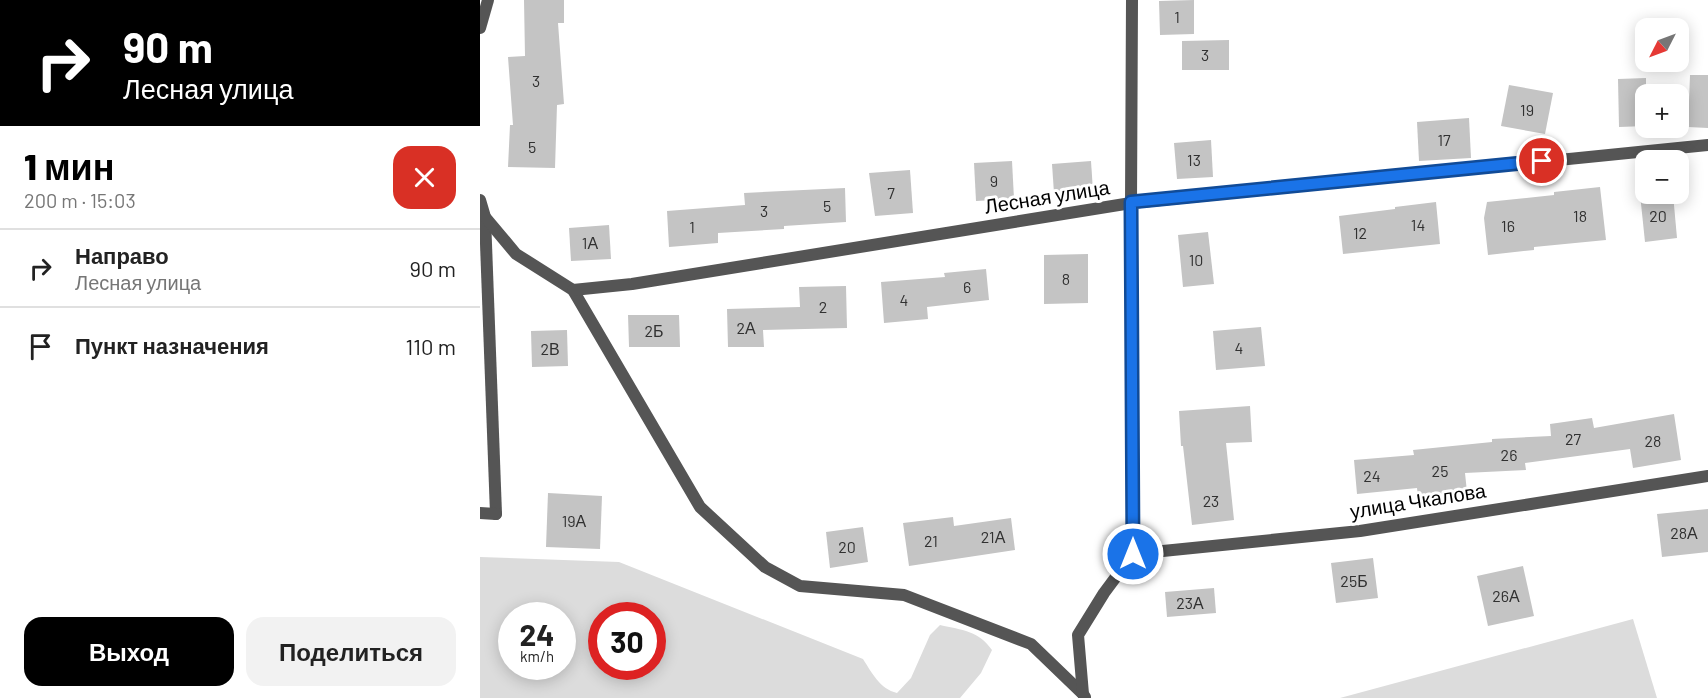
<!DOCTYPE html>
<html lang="ru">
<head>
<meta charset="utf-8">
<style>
	:root { --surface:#fff; --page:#f2f2f2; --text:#222; --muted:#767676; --line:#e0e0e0; --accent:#000 }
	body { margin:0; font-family:Barlow,sans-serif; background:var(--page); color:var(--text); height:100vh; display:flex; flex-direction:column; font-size:22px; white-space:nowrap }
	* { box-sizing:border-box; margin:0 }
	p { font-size:20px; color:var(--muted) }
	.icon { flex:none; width:33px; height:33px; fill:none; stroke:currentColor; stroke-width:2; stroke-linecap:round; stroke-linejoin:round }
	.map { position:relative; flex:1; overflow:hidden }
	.panel { display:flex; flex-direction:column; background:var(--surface); width:480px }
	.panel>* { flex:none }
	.banner { background:#000; color:#fff; overflow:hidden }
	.needle { width:39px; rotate:228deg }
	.controls { position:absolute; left:1155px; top:18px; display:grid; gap:12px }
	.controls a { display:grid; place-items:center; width:54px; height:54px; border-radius:12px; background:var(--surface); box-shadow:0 3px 15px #0003; font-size:30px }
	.speed { position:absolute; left:18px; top:602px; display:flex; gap:12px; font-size:30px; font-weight:700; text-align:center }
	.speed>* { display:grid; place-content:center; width:78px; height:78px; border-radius:50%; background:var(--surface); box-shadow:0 3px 15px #0003; line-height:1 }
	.speed small { font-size:15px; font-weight:400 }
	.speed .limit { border:9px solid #d22; background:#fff; color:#111 }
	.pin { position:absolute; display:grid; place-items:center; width:51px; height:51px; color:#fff; margin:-26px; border:3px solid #fff; border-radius:50%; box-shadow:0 2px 6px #0007 }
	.me { position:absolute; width:66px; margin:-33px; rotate:0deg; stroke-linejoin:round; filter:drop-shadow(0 0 4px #0008) }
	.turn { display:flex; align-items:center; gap:21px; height:126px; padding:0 24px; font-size:27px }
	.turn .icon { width:78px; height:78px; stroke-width:2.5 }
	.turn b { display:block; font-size:42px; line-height:51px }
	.round { display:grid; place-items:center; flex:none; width:63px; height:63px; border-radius:18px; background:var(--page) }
	.head { display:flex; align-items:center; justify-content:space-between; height:102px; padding:0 24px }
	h1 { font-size:36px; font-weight:800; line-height:45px; color:var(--accent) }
	.cta { display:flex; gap:12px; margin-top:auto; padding:12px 24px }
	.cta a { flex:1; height:69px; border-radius:18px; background:var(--accent); color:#fff; font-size:24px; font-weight:800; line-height:69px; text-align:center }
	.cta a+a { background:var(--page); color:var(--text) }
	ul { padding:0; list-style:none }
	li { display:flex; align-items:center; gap:18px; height:78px; padding:0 24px; border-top:2px solid var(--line) }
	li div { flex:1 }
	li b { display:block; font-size:22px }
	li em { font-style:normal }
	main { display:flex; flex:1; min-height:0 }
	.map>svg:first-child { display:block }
</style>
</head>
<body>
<main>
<section class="panel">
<div class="banner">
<div class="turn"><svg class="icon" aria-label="right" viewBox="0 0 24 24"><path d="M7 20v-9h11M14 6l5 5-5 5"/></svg><div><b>90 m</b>Лесная улица</div></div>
</div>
<div class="head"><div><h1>1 мин</h1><p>200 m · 15:03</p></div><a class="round" style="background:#d93025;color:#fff"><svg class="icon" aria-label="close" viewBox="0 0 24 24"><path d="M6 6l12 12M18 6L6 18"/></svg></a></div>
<ul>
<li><svg class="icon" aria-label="right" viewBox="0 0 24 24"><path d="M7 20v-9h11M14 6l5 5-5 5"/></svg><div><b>Направо</b><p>Лесная улица</p></div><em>90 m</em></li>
<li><svg class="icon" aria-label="arrive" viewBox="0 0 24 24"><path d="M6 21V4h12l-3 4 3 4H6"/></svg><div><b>Пункт назначения</b></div><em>110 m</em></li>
</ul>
<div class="cta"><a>Выход</a><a>Поделиться</a></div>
</section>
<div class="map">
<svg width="1228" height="698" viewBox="0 0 1228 698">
	<rect width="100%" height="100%" fill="#fff"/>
	<!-- green -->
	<g fill="#dcdcdc" fill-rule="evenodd">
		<path d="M0,557L139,562L383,659C392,673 400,689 417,693L431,678L450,635L460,625C482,630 499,631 512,650L501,673L480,698H0ZM32,615H82V666H32ZM122,615H172V666H122Z"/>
		<path d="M1153,619L1177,698H860Z"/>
	</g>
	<!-- building -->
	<g fill="#c4c4c4">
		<path d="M44,0H84V23H78L84,104L77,105L75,168L28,167L30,125H33L28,57L45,56Z"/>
		<path d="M714,0V34L680,35L679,1Z"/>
		<path d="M749,40V70H702V41Z"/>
		<path d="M1210,75H1228V128L1208,127Z"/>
		<path d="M1166,78V126L1139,127L1138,79Z"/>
		<path d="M1029,85L1073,93L1065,134L1021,126Z"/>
		<path d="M989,118L991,158L939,161L937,122Z"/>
		<path d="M731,140L733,177L697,179L694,143Z"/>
		<path d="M532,161L534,199L496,201L494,163Z"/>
		<path d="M611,161L613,191L574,193L572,164Z"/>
		<path d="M430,170L433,213L395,216L389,173Z"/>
		<path d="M1120,187L1126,240L1054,247V250L1008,255L1004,218L1007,202L1074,195V192Z"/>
		<path d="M365,188L366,222L304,226V229L238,233V243L189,247L187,211L265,205L264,193Z"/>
		<path d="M1160,194H1193L1197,238L1165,242Z"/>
		<path d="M956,202L960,244L863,254L859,216L915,209V207Z"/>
		<path d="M129,225L131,259L91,261L89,228Z"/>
		<path d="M728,232L734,284L703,287L698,235Z"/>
		<path d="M608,254V303L564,304V255Z"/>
		<path d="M506,269L509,300L447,307L448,319L404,323L401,282L465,277L464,273Z"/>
		<path d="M366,286L367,328L283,330L284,347H248L247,309L320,307L319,287Z"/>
		<path d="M148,315H199L200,347H149Z"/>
		<path d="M781,327L785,366L736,370L733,331Z"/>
		<path d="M87,330L88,366L52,367L51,331Z"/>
		<path d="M770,406L772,442L746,443L754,520L712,525L703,446H701L699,411Z"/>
		<path d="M1194,414L1201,460L1153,468L1150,449L1045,463L1046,470L985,473L987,492L938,497L937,488L877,494L874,460L934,455L933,450L1012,442V439L1071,436L1070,424L1112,418L1114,428Z"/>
		<path d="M68,493L122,496L120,549L66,547Z"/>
		<path d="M1228,509V552L1182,557L1177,514Z"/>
		<path d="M473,517L474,526L531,518L535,550L429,566L423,523Z"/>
		<path d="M383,527L388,562L350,568L346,532Z"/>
		<path d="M893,558L898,598L856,603L851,563Z"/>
		<path d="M1043,566L1054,616L1008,626L997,576Z"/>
		<path d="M734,588L736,613L687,617L685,592Z"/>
	</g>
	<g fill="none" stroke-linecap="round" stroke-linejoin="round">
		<!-- service -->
		<path stroke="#555" stroke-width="12" d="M5,217L16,514"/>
		<!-- minor -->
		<g stroke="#555" stroke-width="12">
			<path d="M652,0L651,203L653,554"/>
			<path d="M0,28L8,0"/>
			<path d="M0,200L5,217L36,254L93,290L220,507L285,567L320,586L424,595L551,644L603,694"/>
			<path d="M93,290L152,284L651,203L1228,145"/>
			<path d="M0,513L16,514"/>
			<path d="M653,554L880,531L1228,476"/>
			<path d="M605,697L603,694L598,635L624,593L653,554"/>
		</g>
	</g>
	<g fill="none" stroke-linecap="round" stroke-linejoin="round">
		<!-- route casing -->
		<g stroke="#114b97" stroke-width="15">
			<path id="route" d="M653,554L651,202L1062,161"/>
		</g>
		<!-- route -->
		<use href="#route" stroke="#1a73e8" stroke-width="10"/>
	</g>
	<g text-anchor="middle" stroke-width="6" stroke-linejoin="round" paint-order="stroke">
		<!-- number labels -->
		<g font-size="16" fill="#313131">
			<text x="697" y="23">1</text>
			<text x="725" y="61">3</text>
			<text x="56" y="87">3</text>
			<text x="1047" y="116">19</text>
			<text x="964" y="146">17</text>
			<text x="52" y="153">5</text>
			<text x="714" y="166">13</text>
			<text x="514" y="187">9</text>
			<text x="411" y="199">7</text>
			<text x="347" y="212">5</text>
			<text x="284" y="217">3</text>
			<text x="1100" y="222">18</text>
			<text x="1178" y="222">20</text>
			<text x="938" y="231">14</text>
			<text x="1028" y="232">16</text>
			<text x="212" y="233">1</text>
			<text x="880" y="239">12</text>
			<text x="110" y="249">1А</text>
			<text x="716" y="266">10</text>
			<text x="586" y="285">8</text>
			<text x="487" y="293">6</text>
			<text x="424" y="306">4</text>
			<text x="343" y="313">2</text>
			<text x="266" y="334">2А</text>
			<text x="174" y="337">2Б</text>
			<text x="759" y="354">4</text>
			<text x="70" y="355">2В</text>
			<text x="1093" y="445">27</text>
			<text x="1173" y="447">28</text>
			<text x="1029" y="461">26</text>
			<text x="960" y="477">25</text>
			<text x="892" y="482">24</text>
			<text x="731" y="507">23</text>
			<text x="94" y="527">19А</text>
			<text x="1204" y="539">28А</text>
			<text x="513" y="543">21А</text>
			<text x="451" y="547">21</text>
			<text x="367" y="553">20</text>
			<text x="874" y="587">25Б</text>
			<text x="1026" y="602">26А</text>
			<text x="710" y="609">23А</text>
		</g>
		<!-- street labels -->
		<g font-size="20" fill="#000" stroke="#fff">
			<text transform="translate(567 197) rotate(-9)" y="7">Лесная улица</text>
			<text transform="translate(938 501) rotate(-9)" y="7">улица Чкалова</text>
		</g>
	</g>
</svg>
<div class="controls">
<a><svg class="needle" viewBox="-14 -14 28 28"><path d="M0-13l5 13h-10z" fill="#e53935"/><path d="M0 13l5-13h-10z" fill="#767676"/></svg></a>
<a>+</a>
<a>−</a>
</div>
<div class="speed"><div>24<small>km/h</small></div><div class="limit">30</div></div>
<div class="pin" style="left:1062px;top:161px;background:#d93025"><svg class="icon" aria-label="arrive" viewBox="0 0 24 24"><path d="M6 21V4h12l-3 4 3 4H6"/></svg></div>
<svg class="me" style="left:653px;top:554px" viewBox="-20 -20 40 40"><circle r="17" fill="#1a73e8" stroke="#fff" stroke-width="3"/><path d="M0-11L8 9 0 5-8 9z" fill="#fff"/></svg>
</div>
</main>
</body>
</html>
